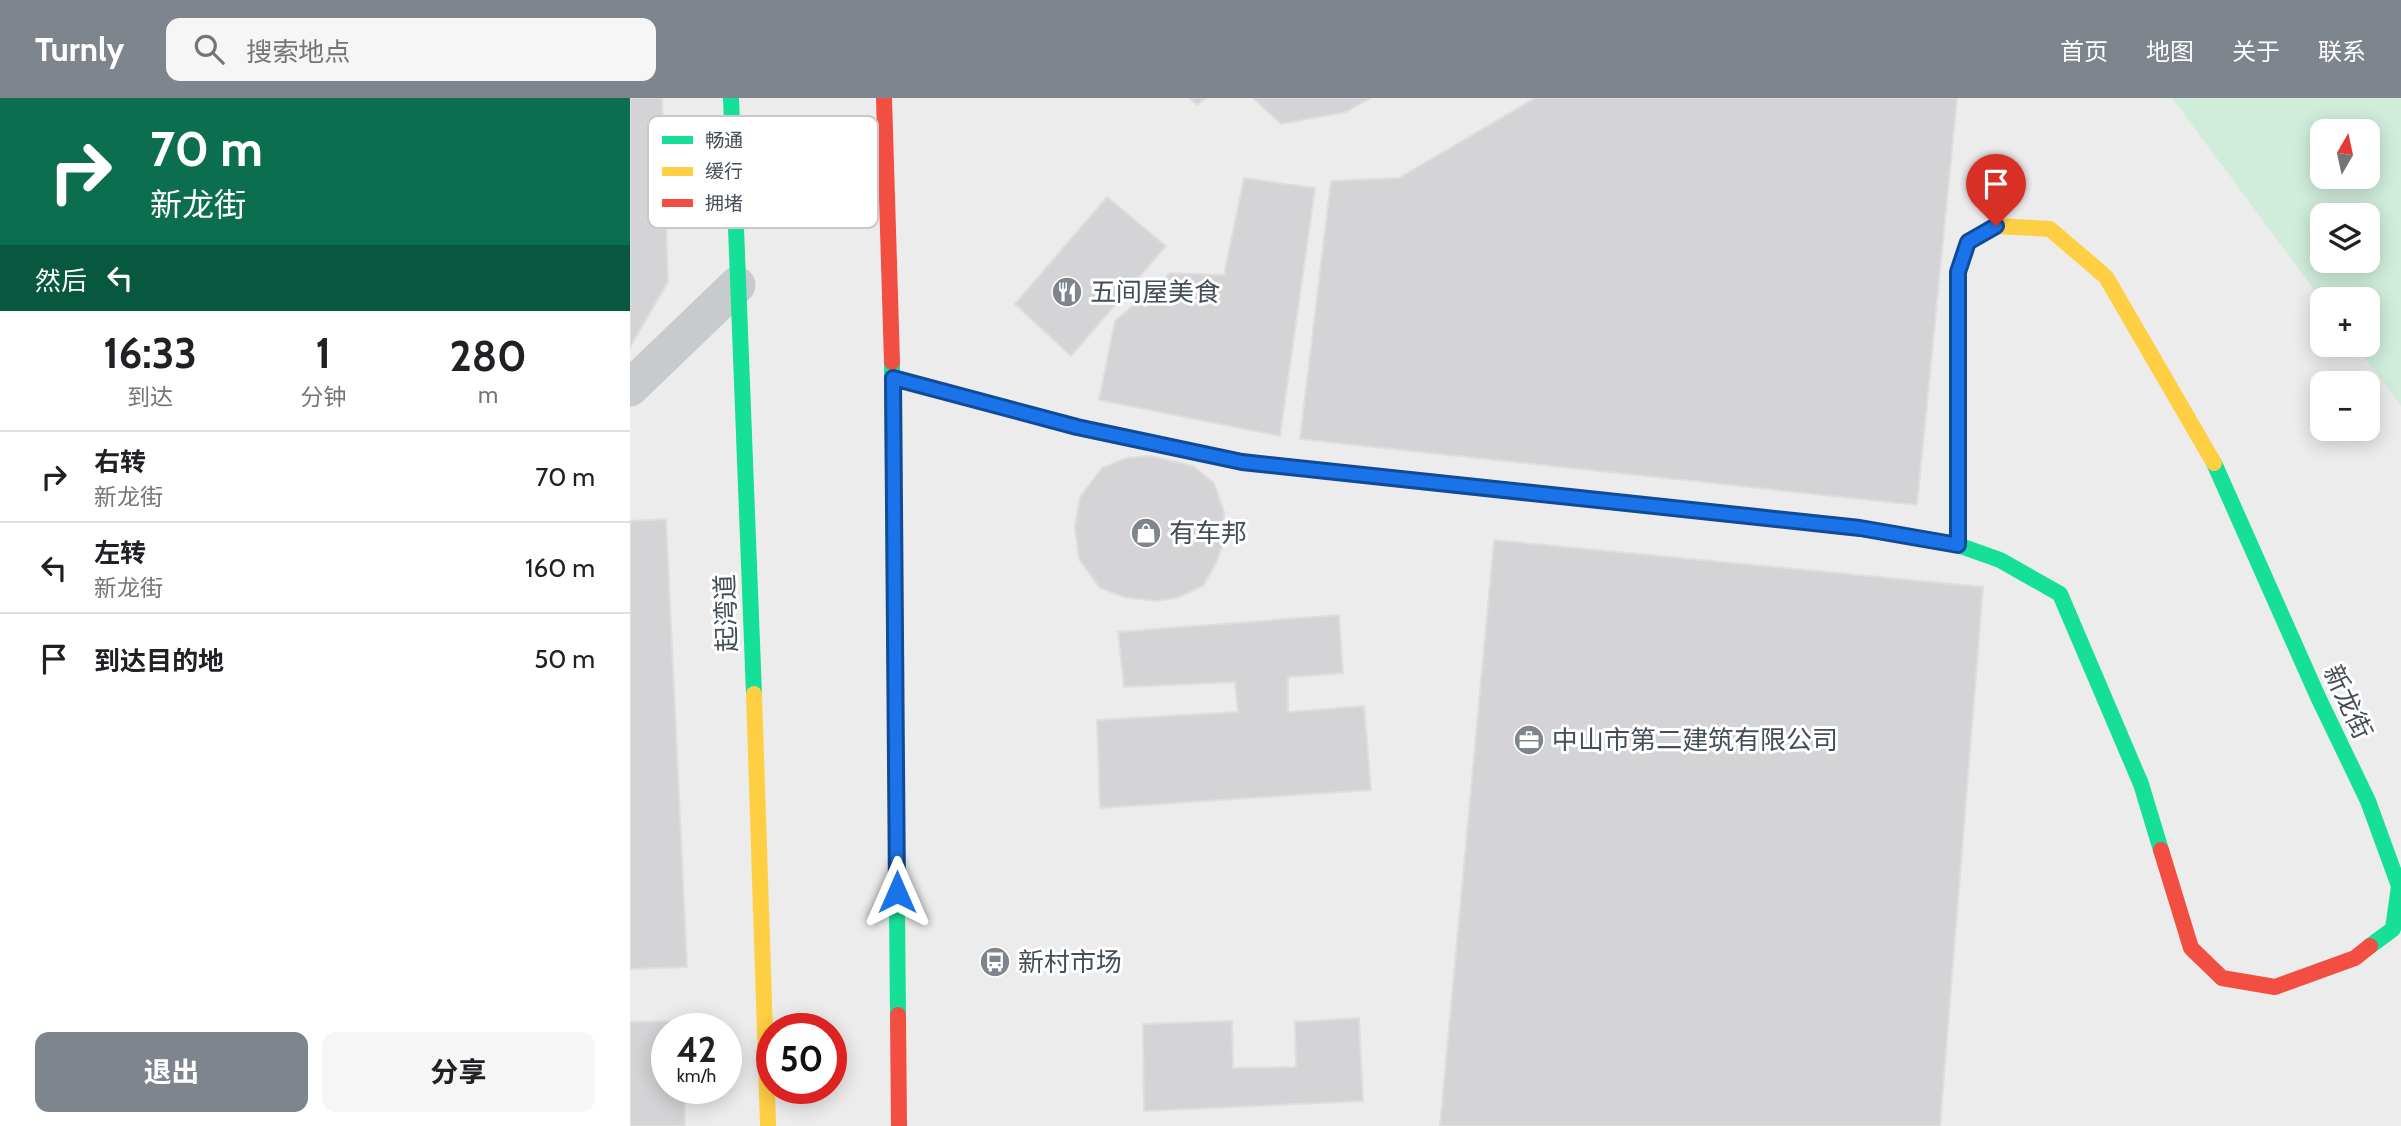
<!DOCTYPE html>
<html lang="zh">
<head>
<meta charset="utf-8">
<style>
	:root { --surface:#fff; --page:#f6f6f6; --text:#202124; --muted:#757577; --line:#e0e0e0; --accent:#7f858c }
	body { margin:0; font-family:Cabin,"Noto Sans SC",sans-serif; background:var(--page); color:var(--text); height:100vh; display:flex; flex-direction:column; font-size:26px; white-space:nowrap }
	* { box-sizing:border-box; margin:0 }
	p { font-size:23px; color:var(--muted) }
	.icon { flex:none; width:38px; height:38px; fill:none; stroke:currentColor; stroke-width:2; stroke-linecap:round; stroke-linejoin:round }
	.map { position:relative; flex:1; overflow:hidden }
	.panel { display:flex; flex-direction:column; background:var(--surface); width:630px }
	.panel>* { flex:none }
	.banner { background:#0b6e4f; color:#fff; overflow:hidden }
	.needle { width:46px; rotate:9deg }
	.tools { position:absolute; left:1680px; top:21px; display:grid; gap:14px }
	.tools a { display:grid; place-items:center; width:70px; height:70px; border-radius:14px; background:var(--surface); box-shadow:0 4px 18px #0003; font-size:35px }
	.speed { position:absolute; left:21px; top:915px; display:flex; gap:14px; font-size:35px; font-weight:700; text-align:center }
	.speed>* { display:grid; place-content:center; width:91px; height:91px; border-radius:50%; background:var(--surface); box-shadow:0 4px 18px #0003; line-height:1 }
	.speed small { font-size:18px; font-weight:400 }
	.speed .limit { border:10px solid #d22; background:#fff; color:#111 }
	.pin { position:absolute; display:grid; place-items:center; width:60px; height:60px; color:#fff; margin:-72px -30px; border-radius:50% 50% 50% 0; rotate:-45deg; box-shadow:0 0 7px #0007 }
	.pin .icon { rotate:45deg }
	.me { position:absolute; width:77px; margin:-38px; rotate:0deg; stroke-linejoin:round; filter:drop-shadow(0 0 5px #0008) }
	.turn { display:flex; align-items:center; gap:24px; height:147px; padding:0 35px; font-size:32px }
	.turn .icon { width:91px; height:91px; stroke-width:2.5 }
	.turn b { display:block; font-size:49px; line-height:60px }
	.then { display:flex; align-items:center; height:66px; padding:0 35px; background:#0003; gap:14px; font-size:26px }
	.eta { display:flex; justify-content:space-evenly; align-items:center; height:119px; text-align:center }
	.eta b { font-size:42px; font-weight:700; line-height:49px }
	.action { display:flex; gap:14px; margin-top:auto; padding:14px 35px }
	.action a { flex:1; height:80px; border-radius:14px; background:var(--accent); color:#fff; font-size:28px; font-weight:700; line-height:80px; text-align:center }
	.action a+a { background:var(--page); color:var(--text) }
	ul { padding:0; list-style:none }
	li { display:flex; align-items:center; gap:21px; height:91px; padding:0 35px; border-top:2px solid var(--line) }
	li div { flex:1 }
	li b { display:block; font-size:26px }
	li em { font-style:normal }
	header { display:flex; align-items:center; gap:42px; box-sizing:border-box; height:98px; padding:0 35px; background:var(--accent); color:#fff }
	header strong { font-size:33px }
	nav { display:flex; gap:38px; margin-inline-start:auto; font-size:24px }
	.search { width:490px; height:63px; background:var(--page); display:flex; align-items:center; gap:18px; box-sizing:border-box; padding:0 24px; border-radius:14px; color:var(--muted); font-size:26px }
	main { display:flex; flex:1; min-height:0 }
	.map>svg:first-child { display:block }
</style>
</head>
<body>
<header>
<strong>Turnly</strong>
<div class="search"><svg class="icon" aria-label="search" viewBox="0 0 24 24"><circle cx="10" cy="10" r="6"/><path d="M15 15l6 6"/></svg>搜索地点</div>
<nav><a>首页</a><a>地图</a><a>关于</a><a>联系</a></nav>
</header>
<main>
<section class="panel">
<div class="banner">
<div class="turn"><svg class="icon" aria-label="right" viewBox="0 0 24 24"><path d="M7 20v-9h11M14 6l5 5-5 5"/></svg><div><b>70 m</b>新龙街</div></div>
<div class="then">然后<svg class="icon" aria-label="left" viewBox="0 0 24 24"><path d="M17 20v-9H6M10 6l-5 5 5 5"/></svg></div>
</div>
<div class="eta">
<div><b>16:33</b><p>到达</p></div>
<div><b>1</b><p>分钟</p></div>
<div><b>280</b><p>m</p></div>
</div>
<ul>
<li><svg class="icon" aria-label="right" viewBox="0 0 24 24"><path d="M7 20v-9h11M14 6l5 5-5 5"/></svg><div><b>右转</b><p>新龙街</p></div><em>70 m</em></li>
<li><svg class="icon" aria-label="left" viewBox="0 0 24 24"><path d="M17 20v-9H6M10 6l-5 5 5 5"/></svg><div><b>左转</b><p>新龙街</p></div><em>160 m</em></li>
<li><svg class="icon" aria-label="arrive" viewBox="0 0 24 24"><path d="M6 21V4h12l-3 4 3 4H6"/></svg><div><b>到达目的地</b></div><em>50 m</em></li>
</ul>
<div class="action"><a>退出</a><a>分享</a></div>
</section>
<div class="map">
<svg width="1771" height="1028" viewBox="0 0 1771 1028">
	<rect width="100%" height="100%" fill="#edecec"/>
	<!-- green -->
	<path fill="#d0eddc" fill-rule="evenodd" d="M1542,0H1771V308L1725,247H1738V201L1692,202ZM1692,33H1738V79H1692ZM1692,117H1738V163H1692Z"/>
	<!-- building -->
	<g fill="#d4d4d6" stroke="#dededf" stroke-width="2">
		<path d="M0,0H32L38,184L0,249Z"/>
		<path d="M559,0H576L567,7Z"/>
		<path d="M623,0H740L716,14L651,26Z"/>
		<path d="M905,0H1327L1287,407L670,341L701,83L769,80Z"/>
		<path d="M614,80L685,90L650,338L469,302L485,223L540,175L594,177Z"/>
		<path d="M477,99L536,148L441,258L385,206Z"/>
		<path d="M521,358L563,368L584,385L594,414V443L587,463L573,488L547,500L524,503L494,499L470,490L449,461L445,429L450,399L472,370L496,360Z"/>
		<path d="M36,421L57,869L0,871V423Z"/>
		<path d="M864,442L1353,489L1310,1028H810Z"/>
		<path d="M709,517L713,575L658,579V614L734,608L741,692L470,710L467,622L608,614L605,584L494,589L488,534Z"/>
		<path d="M729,920L733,1003L514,1013L513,926L602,923L603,970L666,969L665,924Z"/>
		<path d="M54,923V931H37V990H54L55,1028H0V924Z"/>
	</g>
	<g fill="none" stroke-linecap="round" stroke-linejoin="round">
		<!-- street -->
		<path stroke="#c8cbcd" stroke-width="37" d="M0,290L107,187"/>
		<!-- fast -->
		<g stroke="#16e098" stroke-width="16">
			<path d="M101,0L124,596"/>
			<path d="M262,264L268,917"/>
			<path d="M1584,365L1688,599L1738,703L1769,788L1763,831L1740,848"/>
			<path d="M807,385L1230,430L1328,447V339"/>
			<path d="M1328,447L1370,462L1430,496L1511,686L1531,752"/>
		</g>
		<!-- slow -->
		<g stroke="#ffcf43" stroke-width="16">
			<path d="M263,280L447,329L612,364L807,385"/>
			<path d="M1328,339L1327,175L1338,143L1366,128L1420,131L1476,179L1584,365"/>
			<path d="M124,596L138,1028"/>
		</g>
		<!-- jam -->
		<g stroke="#f24e42" stroke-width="16">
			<path d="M254,0L262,264"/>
			<path d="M1531,752L1561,850L1592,880L1645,889L1725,860L1740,848"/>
			<path d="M268,917L269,1028"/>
		</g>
	</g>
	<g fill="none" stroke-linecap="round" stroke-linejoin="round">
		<!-- route casing -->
		<g stroke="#114b97" stroke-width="18">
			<path id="route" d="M267,794L263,280L447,329L612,364L1230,430L1328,447V174L1338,144L1366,128"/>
		</g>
		<!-- route -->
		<use href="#route" stroke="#1a73e8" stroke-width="12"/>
	</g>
	<!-- icons -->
	<defs>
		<g id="restaurant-disc" transform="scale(1.575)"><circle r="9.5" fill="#7f858c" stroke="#fff"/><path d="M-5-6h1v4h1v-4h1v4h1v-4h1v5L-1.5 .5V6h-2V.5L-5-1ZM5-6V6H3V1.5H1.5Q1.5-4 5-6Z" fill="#fff"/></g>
		<g id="shop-disc" transform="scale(1.575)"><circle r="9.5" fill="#7f858c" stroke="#fff"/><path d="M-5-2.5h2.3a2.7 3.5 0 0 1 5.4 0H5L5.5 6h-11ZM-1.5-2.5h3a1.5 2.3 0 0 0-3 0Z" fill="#fff"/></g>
		<g id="office-disc" transform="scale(1.575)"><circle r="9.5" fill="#7f858c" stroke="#fff"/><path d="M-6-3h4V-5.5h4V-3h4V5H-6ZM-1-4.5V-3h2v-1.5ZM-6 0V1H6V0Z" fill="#fff"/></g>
		<g id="bus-disc" transform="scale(1.575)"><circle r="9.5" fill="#7f858c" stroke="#fff"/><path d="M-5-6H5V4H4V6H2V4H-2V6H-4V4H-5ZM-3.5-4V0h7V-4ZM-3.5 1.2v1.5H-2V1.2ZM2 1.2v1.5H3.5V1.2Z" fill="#fff"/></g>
	</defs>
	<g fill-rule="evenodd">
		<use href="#restaurant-disc" x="437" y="194"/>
		<use href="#shop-disc" x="516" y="435"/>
		<use href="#office-disc" x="899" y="642"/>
		<use href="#bus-disc" x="365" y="864"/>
	</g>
	<g text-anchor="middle" stroke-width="6" stroke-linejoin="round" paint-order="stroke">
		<!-- poi labels -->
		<g font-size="26" fill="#444e58" stroke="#fff" text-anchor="start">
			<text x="460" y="203">五间屋美食</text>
			<text x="539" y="444">有车邦</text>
			<text x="922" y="651">中山市第二建筑有限公司</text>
			<text x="388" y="873">新村市场</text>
		</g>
		<!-- street labels -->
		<g font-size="26" fill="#444e58" stroke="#fff">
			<text transform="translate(96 515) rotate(-92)" y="9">起湾道</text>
			<text transform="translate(1718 604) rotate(65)" y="9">新龙街</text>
		</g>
	</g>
	<!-- legend -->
	<rect x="18" y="18" width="230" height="112" rx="10" fill="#fff" stroke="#c7cacd" stroke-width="2"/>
	<rect x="32" y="38" width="31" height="8" fill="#16e098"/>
	<rect x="32" y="69" width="31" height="9" fill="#ffcf43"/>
	<rect x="32" y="101" width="31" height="8" fill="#f24e42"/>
	<g font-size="19" fill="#444e58">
		<text x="75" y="49">畅通</text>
		<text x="75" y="80">缓行</text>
		<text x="75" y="112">拥堵</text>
	</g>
</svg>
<div class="tools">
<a><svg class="needle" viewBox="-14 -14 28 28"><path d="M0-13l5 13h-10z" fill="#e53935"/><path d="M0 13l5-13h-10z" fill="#757577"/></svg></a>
<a><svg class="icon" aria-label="layers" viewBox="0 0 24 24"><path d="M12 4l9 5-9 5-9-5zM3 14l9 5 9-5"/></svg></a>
<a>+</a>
<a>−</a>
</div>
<div class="speed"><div>42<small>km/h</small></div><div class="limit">50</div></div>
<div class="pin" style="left:1366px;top:128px;background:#d93025"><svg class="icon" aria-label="arrive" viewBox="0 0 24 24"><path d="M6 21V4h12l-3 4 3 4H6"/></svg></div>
<svg class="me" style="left:267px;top:794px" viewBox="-20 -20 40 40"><path d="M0-17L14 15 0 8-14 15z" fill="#1a73e8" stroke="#fff" stroke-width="4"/></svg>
</div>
</main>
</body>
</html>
